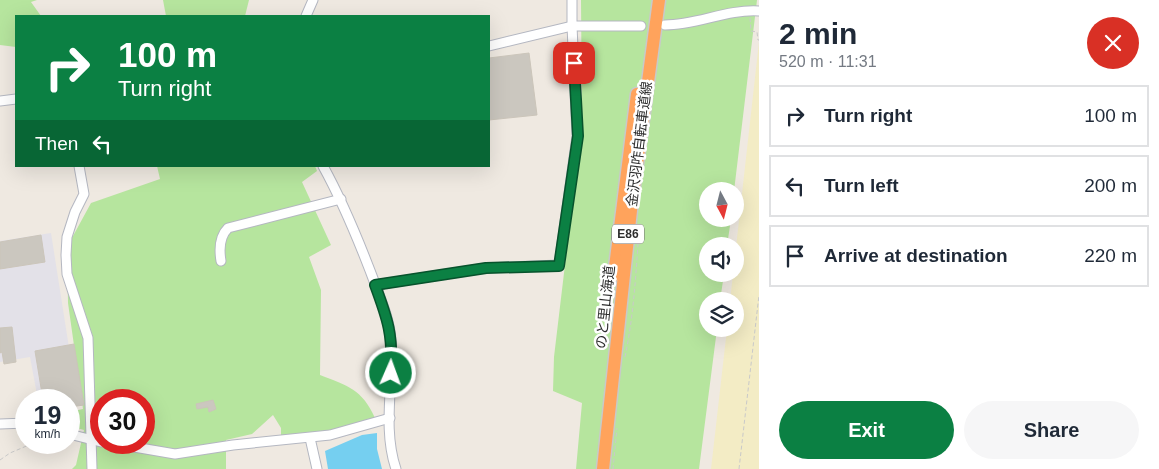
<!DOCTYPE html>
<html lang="en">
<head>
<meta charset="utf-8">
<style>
	:root { --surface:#fff; --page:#f6f6f7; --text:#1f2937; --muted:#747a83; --line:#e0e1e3; --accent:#0b8043 }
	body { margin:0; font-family:Helvetica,"Noto Sans JP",sans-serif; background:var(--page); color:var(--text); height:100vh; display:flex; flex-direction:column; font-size:19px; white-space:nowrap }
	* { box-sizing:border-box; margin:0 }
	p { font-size:16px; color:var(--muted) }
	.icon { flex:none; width:28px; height:28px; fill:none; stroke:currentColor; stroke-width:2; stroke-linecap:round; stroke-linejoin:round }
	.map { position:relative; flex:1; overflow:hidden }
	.sheet { display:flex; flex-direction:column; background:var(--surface); width:400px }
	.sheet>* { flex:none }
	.guide { position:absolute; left:15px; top:15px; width:475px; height:152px; border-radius:0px; box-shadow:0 5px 20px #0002; background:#0b8043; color:#fff; overflow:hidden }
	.needle { width:32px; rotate:173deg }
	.fabs { position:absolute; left:699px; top:182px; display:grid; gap:10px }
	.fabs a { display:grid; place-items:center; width:45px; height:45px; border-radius:50%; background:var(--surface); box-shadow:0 5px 20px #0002; font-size:25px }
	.speed { position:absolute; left:15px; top:389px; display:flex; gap:10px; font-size:25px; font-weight:700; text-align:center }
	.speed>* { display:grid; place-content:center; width:65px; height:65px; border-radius:50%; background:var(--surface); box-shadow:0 5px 20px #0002; line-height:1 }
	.speed small { font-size:12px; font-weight:400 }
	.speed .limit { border:8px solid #d22; background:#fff; color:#111 }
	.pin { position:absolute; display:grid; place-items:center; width:42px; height:42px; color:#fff; margin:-21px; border-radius:10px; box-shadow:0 2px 8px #0006 }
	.me { position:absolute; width:55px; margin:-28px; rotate:2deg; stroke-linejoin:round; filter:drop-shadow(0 0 4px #0008) }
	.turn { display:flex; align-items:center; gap:18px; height:105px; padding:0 20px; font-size:22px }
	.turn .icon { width:65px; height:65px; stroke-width:2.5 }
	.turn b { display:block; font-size:35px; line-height:42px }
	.then { display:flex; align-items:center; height:48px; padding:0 20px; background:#0003; gap:10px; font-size:19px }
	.round { display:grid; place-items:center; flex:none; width:52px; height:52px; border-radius:26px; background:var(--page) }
	.headline { display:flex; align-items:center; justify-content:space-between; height:85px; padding:0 20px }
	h1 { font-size:30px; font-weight:600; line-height:38px }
	.button { display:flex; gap:10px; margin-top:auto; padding:10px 20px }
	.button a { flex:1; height:58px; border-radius:30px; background:var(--accent); color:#fff; font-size:20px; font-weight:600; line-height:58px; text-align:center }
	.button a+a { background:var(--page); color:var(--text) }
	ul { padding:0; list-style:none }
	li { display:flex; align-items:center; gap:15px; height:62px; margin:0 10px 8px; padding:0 10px; border:2px solid var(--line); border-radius:0px }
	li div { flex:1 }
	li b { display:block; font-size:19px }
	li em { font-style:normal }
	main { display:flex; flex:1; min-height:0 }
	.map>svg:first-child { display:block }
</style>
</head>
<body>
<main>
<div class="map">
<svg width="759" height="469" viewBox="0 0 759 469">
	<rect width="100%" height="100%" fill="#efe9e1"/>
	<!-- industrial -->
	<path fill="#e3e1e8" d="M51,233L78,405L69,407V400H38L30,357L0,362V241Z"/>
	<!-- green -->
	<g fill="#b6e59e" fill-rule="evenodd">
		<path d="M0,0H37L31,2L41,16H16V47L0,45Z"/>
		<path d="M163,0H249L245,16H166Z"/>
		<path d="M581,0H757L734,191H708V219H731L727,246H708V274H724L720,301H708V329H717L699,469H576L582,403L553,391L554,357L582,122Z"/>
		<path d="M157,166H315L317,171L302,182L331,245L309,257L321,290L320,375C348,386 362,389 375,418L329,433L281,438V428L273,415L252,434L226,440V469H72L76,465L84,430L69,426V412L83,409L68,303L67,247L91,203L160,179ZM101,400H144V442H101Z"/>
	</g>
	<!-- sand -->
	<path fill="#f3ecc5" d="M759,42V469H711L727,329H735V301H730L733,274H735V256Z"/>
	<!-- water -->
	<path fill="#75cff0" d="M377,433V449L382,469H328L325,451L362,435Z"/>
	<!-- building -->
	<g fill="#cbc7bf" stroke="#cbc5ba">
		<path d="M529,53L537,115L489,120V58Z"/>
		<path d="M41,235L45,262L0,269V242Z"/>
		<path d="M12,327L16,362L4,364L2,352L0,353V328Z"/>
		<path d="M74,344L84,405L69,407V400H43L35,351Z"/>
		<path d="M213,400L216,409L209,412L208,407L197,409L196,404Z"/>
	</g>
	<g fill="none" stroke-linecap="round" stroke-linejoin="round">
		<!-- minor casing -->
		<g stroke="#b4b7c1" stroke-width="11">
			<g id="minor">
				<path d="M306,16L313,0"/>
				<path d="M665,25C697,25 727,9 759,11"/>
				<path d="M489,46L572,26H641"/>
				<path d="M0,101L16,99"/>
				<path d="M79,166L84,194L75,212L67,237L66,255L67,274L88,338L92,469"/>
				<path d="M323,166C345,206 361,246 377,289C383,305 390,322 391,340C394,382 382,428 396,469"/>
				<path d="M221,261C219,249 219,237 228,228L341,199"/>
				<path d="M375,285L486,268L559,265L577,136L572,26V0"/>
				<path d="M0,424L26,423"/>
				<path d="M69,434L101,442"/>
				<path d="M310,438L317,469"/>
				<path d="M105,442L175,454L233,445L330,435L390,418"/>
			</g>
		</g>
		<!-- highway casing -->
		<g stroke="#c9c9c9" stroke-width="15">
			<g id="highway">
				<path d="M614,275L637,94"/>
				<path d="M603,469L632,201L659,0"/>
			</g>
		</g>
		<!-- path -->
		<g stroke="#c9c9c9" stroke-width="1" stroke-dasharray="4 2.5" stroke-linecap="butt">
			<path d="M750,18L751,31L757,32L758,40H759"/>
			<path d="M625,357C634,314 636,272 639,229"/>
			<path d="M0,460L10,453L36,442"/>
			<path d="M613,469L617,428"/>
			<path d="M739,469L759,295"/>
		</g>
		<!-- minor -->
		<use href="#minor" stroke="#fff" stroke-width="9"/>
		<!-- highway -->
		<use href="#highway" stroke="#ffa35c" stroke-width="12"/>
	</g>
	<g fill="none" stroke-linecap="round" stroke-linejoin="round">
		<!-- route casing -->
		<g stroke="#07532c" stroke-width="12">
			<path id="route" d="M391,373C393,335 388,320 375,285L486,268L559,266L578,136L574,63"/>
		</g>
		<!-- route -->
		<use href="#route" stroke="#0b8043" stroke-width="9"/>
	</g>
	<g text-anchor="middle" stroke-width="5" stroke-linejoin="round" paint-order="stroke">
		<!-- shield labels -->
		<rect fill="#fff" stroke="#6d6d6d" stroke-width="1" x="612" y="224.5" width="32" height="19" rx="4"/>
		<g font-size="12" font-weight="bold" fill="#2e2e2e">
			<text x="628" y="238">E86</text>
		</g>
		<!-- street labels -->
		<g font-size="14" fill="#2e2e2e" stroke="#fff">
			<text transform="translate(639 144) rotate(-83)" y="5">金沢羽咋自転車道線</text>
			<text transform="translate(605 307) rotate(-84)" y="5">のと里山海道</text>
		</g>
	</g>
</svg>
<div class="fabs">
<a><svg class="needle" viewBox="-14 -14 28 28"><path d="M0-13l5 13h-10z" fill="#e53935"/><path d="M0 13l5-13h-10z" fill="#747a83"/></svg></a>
<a><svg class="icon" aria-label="sound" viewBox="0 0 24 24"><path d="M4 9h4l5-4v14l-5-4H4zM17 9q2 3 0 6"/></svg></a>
<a><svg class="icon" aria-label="layers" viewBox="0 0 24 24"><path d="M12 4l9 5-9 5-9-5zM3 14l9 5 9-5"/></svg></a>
</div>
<div class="speed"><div>19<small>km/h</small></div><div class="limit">30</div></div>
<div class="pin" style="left:574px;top:63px;background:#d93025"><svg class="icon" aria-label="arrive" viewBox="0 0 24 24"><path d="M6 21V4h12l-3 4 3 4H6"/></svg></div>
<svg class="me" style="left:391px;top:373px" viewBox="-20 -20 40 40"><circle r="17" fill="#0b8043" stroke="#fff" stroke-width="3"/><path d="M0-11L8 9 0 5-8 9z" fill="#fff"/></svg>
<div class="guide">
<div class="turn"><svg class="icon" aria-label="right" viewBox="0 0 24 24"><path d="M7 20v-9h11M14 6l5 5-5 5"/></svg><div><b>100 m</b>Turn right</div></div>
<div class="then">Then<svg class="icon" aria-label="left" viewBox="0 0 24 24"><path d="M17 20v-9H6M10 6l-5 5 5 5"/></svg></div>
</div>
</div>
<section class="sheet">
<div class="headline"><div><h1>2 min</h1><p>520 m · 11:31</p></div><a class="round" style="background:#d93025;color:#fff"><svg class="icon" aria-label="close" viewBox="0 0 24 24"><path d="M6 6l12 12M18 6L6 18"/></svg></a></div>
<ul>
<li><svg class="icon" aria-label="right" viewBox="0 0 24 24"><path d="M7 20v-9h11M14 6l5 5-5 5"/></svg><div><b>Turn right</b></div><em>100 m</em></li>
<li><svg class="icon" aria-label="left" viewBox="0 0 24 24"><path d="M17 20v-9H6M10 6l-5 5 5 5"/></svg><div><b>Turn left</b></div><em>200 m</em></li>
<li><svg class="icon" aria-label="arrive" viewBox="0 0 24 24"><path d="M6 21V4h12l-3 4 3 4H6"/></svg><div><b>Arrive at destination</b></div><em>220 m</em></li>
</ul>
<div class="button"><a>Exit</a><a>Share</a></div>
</section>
</main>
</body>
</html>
